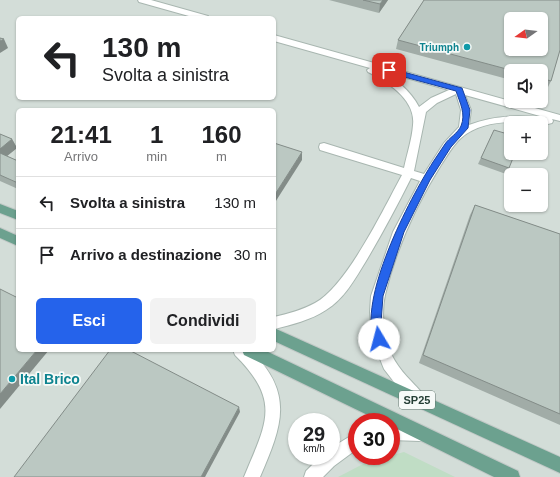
<!DOCTYPE html>
<html lang="it">
<head>
<meta charset="utf-8">
<style>
	:root { --surface:#fff; --page:#f2f2f2; --text:#202124; --muted:#757577; --line:#e0e0e0; --accent:#2563eb }
	body { margin:0; font-family:Arial,sans-serif; background:var(--page); color:var(--text); height:100vh; display:flex; flex-direction:column; font-size:15px; white-space:nowrap }
	* { box-sizing:border-box; margin:0 }
	p { font-size:13px; color:var(--muted) }
	.icon { flex:none; width:22px; height:22px; fill:none; stroke:currentColor; stroke-width:2; stroke-linecap:round; stroke-linejoin:round }
	.map { position:relative; flex:1; overflow:hidden }
	.sheet { position:absolute; left:16px; top:108px; width:260px; height:244px; display:flex; flex-direction:column; background:var(--surface); border-radius:6px; box-shadow:0 1px 3px #0004 }
	.sheet>* { flex:none }
	.hud { position:absolute; left:16px; top:16px; width:260px; height:84px; border-radius:6px; box-shadow:0 1px 3px #0004; background:#fff; color:var(--text); overflow:hidden }
	.needle { width:26px; rotate:256deg }
	.buttons { position:absolute; left:504px; top:12px; display:grid; gap:8px }
	.buttons a { display:grid; place-items:center; width:44px; height:44px; border-radius:6px; background:var(--surface); box-shadow:0 1px 3px #0004; font-size:20px }
	.speed { position:absolute; left:288px; top:413px; display:flex; gap:8px; font-size:20px; font-weight:700; text-align:center }
	.speed>* { display:grid; place-content:center; width:52px; height:52px; border-radius:50%; background:var(--surface); box-shadow:0 1px 3px #0004; line-height:1 }
	.speed small { font-size:10px; font-weight:400 }
	.speed .limit { border:6px solid #d22; background:#fff; color:#111 }
	.pin { position:absolute; display:grid; place-items:center; width:34px; height:34px; color:#fff; margin:-17px; border-radius:8px; box-shadow:0 2px 6px #0006 }
	.me { position:absolute; width:44px; margin:-22px; rotate:352deg; stroke-linejoin:round; filter:drop-shadow(0 0 3px #0008) }
	.turn { display:flex; align-items:center; gap:14px; height:84px; padding:0 20px; font-size:18px }
	.turn .icon { width:52px; height:52px; stroke-width:2.5 }
	.turn b { display:block; font-size:28px; line-height:34px }
	.eta { display:flex; justify-content:space-evenly; align-items:center; height:68px; text-align:center }
	.eta b { font-size:24px; font-weight:800; line-height:28px }
	.button { display:flex; gap:8px; margin-top:auto; padding:8px 20px }
	.button a { flex:1; height:46px; border-radius:6px; background:var(--accent); color:#fff; font-size:16px; font-weight:800; line-height:46px; text-align:center }
	.button a+a { background:var(--page); color:var(--text) }
	ul { padding:0; list-style:none }
	li { display:flex; align-items:center; gap:12px; height:52px; padding:0 20px; border-top:1px solid var(--line) }
	li div { flex:1 }
	li b { display:block; font-size:15px }
	li em { font-style:normal }
	.map>svg:first-child { display:block }
</style>
</head>
<body>
<div class="map">
<svg width="560" height="477" viewBox="0 0 560 477">
	<rect width="100%" height="100%" fill="#e5eee9"/>
	<!-- built -->
	<path fill="#d3ddd8" fill-rule="evenodd" d="M0,0H560V477H0ZM18,18H274V98H18ZM511,19H541V49H511ZM511,71H541V101H511ZM18,110H274V350H18ZM511,123H541V153H511ZM511,175H541V205H511ZM297,422H331V456H297ZM357,422H391V456H357Z"/>
	<!-- green -->
	<path fill="#c0ddc5" d="M404,452L455,477H338L367,462Z"/>
	<g fill="none" stroke-linecap="round" stroke-linejoin="round">
		<!-- street casing -->
		<g stroke="#a8b6b0" stroke-width="2">
			<g id="street">
				<path d="M138,0H151L208,16L209,18H196L139,2Z"/>
				<path d="M274,35L560,115V121L552,119L553,121L552,123L548,124C521,121 484,118 461,138C453,145 447,156 441,165C416,205 396,249 385,295C382,308 383,324 385,337C389,354 399,369 411,381C416,387 421,390 424,397L422,402L417,404L412,402L401,391L384,369L372,339L370,312L371,296L393,232L420,181L411,178C397,206 382,234 366,261C355,279 344,299 326,310C311,320 291,325 274,329V317C288,314 302,310 315,303C347,286 384,208 402,175L320,150L319,147L320,144L324,143L404,168C407,154 412,139 413,125C416,100 388,82 368,72L367,70L370,68L274,41ZM378,70L449,90L431,98L419,107C410,90 395,78 378,70ZM456,94L461,110L459,127L444,143L424,174L414,171L426,112L437,103ZM465,95L547,118C520,115 495,115 469,125L471,110Z"/>
				<path d="M233,350H250C295,393 282,426 260,477H244C266,423 282,402 235,355Z"/>
				<path d="M391,424L420,425L425,428L428,433L425,438L420,441L391,440Z"/>
				<path d="M357,432V449L334,466L323,477H304L306,471L321,456H331V448Z"/>
			</g>
		</g>
		<!-- primary casing -->
		<g stroke="#c2c9c7" stroke-width="2">
			<g id="primary">
				<path d="M0,204L18,211V220L0,213Z"/>
				<path d="M0,228L18,236V246L0,238Z"/>
				<path d="M274,328L560,457V473L274,341Z"/>
				<path d="M242,350H264L518,471L520,477H494L391,426V422H382L244,355Z"/>
			</g>
		</g>
		<!-- street -->
		<use href="#street" fill="#fff" fill-rule="evenodd"/>
		<!-- primary -->
		<use href="#primary" fill="#6ca18f" fill-rule="evenodd"/>
	</g>
	<!-- wall -->
	<g fill="#a1aca7" fill-rule="evenodd">
		<path d="M329,0H388L379,13Z"/>
		<path d="M424,0H560V50L551,81L547,89L541,88V71H511V80L396,49L398,40ZM511,19H541V49H511Z"/>
		<path d="M494,130L509,168L506,174L478,164Z"/>
		<path d="M0,134L12,139L17,148L7,156L18,161V189L0,181Z"/>
		<path d="M475,205L560,234V425L419,363L470,215Z"/>
	</g>
	<!-- shaded-wall -->
	<g fill="#838c88">
		<path d="M383,0H388L379,13L380,4Z"/>
		<path d="M4,39L8,48L0,53V41Z"/>
		<path d="M12,139L17,148L2,160L0,157V149Z"/>
		<path d="M302,152V160L274,204V196Z"/>
		<path d="M37,350H49L0,409V394Z"/>
		<path d="M239,407L240,412L205,477H201Z"/>
	</g>
	<!-- building -->
	<g fill="#bbc8c2" stroke="#838c88" fill-rule="evenodd">
		<path d="M363,0H383L380,4Z"/>
		<path d="M424,0H560V50L551,81L541,78V71H514L398,40ZM511,19H541V49H511Z"/>
		<path d="M0,38L4,39L0,41Z"/>
		<path d="M494,130L511,135V153H515L509,168L481,158Z"/>
		<path d="M0,134L12,139L0,149Z"/>
		<path d="M274,143L302,152L274,196Z"/>
		<path d="M0,153L18,161V183L0,175Z"/>
		<path d="M475,205L560,234V414L423,355Z"/>
		<path d="M0,289L18,298V350H37L0,394Z"/>
		<path d="M110,350H129L239,407L201,477H14Z"/>
	</g>
	<!-- route -->
	<path fill="#2563eb" stroke="#184099" d="M389,68L462,88L470,110L468,128L451,147L430,180L404,232L383,296L381,323L384,339L382,342L379,344L375,342C356,301 410,198 433,162C437,156 441,150 445,144C449,138 458,133 461,126C466,114 460,103 456,91L386,72V69Z"/>
	<!-- markers -->
	<g fill="#0f9aa8" stroke="#f6faf8" stroke-width="1.5">
		<circle cx="467" cy="47" r="4"/>
		<circle cx="12" cy="379" r="4"/>
	</g>
	<g text-anchor="middle" stroke-width="3.5" stroke-linejoin="round" paint-order="stroke">
		<!-- far-culture labels -->
		<g font-size="10" font-weight="bold" fill="#0d838f" stroke="#f6faf8" text-anchor="end">
			<text x="459" y="51">Triumph</text>
		</g>
		<!-- shield labels -->
		<rect fill="#f6faf8" stroke="#647770" stroke-width="1" x="399" y="391" width="36" height="18" rx="3"/>
		<g font-size="11" font-weight="bold" fill="#253f36">
			<text x="417" y="404">SP25</text>
		</g>
		<!-- near-culture labels -->
		<g font-size="14" font-weight="bold" fill="#0d838f" stroke="#f6faf8" text-anchor="start">
			<text x="20" y="384">Ital Brico</text>
		</g>
	</g>
</svg>
<div class="buttons">
<a><svg class="needle" viewBox="-14 -14 28 28"><path d="M0-13l5 13h-10z" fill="#e53935"/><path d="M0 13l5-13h-10z" fill="#757577"/></svg></a>
<a><svg class="icon" aria-label="sound" viewBox="0 0 24 24"><path d="M4 9h4l5-4v14l-5-4H4zM17 9q2 3 0 6"/></svg></a>
<a>+</a>
<a>−</a>
</div>
<div class="speed"><div>29<small>km/h</small></div><div class="limit">30</div></div>
<div class="pin" style="left:389px;top:70px;background:#d93025"><svg class="icon" aria-label="arrive" viewBox="0 0 24 24"><path d="M6 21V4h12l-3 4 3 4H6"/></svg></div>
<svg class="me" style="left:379px;top:339px" viewBox="-20 -20 40 40"><circle r="19" fill="#fff"/><path d="M0-13L10 11 0 6-10 11z" fill="#2563eb"/></svg>
<div class="hud">
<div class="turn"><svg class="icon" aria-label="left" viewBox="0 0 24 24"><path d="M17 20v-9H6M10 6l-5 5 5 5"/></svg><div><b>130 m</b>Svolta a sinistra</div></div>
</div>
<section class="sheet">
<div class="eta">
<div><b>21:41</b><p>Arrivo</p></div>
<div><b>1</b><p>min</p></div>
<div><b>160</b><p>m</p></div>
</div>
<ul>
<li><svg class="icon" aria-label="left" viewBox="0 0 24 24"><path d="M17 20v-9H6M10 6l-5 5 5 5"/></svg><div><b>Svolta a sinistra</b></div><em>130 m</em></li>
<li><svg class="icon" aria-label="arrive" viewBox="0 0 24 24"><path d="M6 21V4h12l-3 4 3 4H6"/></svg><div><b>Arrivo a destinazione</b></div><em>30 m</em></li>
</ul>
<div class="button"><a>Esci</a><a>Condividi</a></div>
</section>
</div>
</body>
</html>
